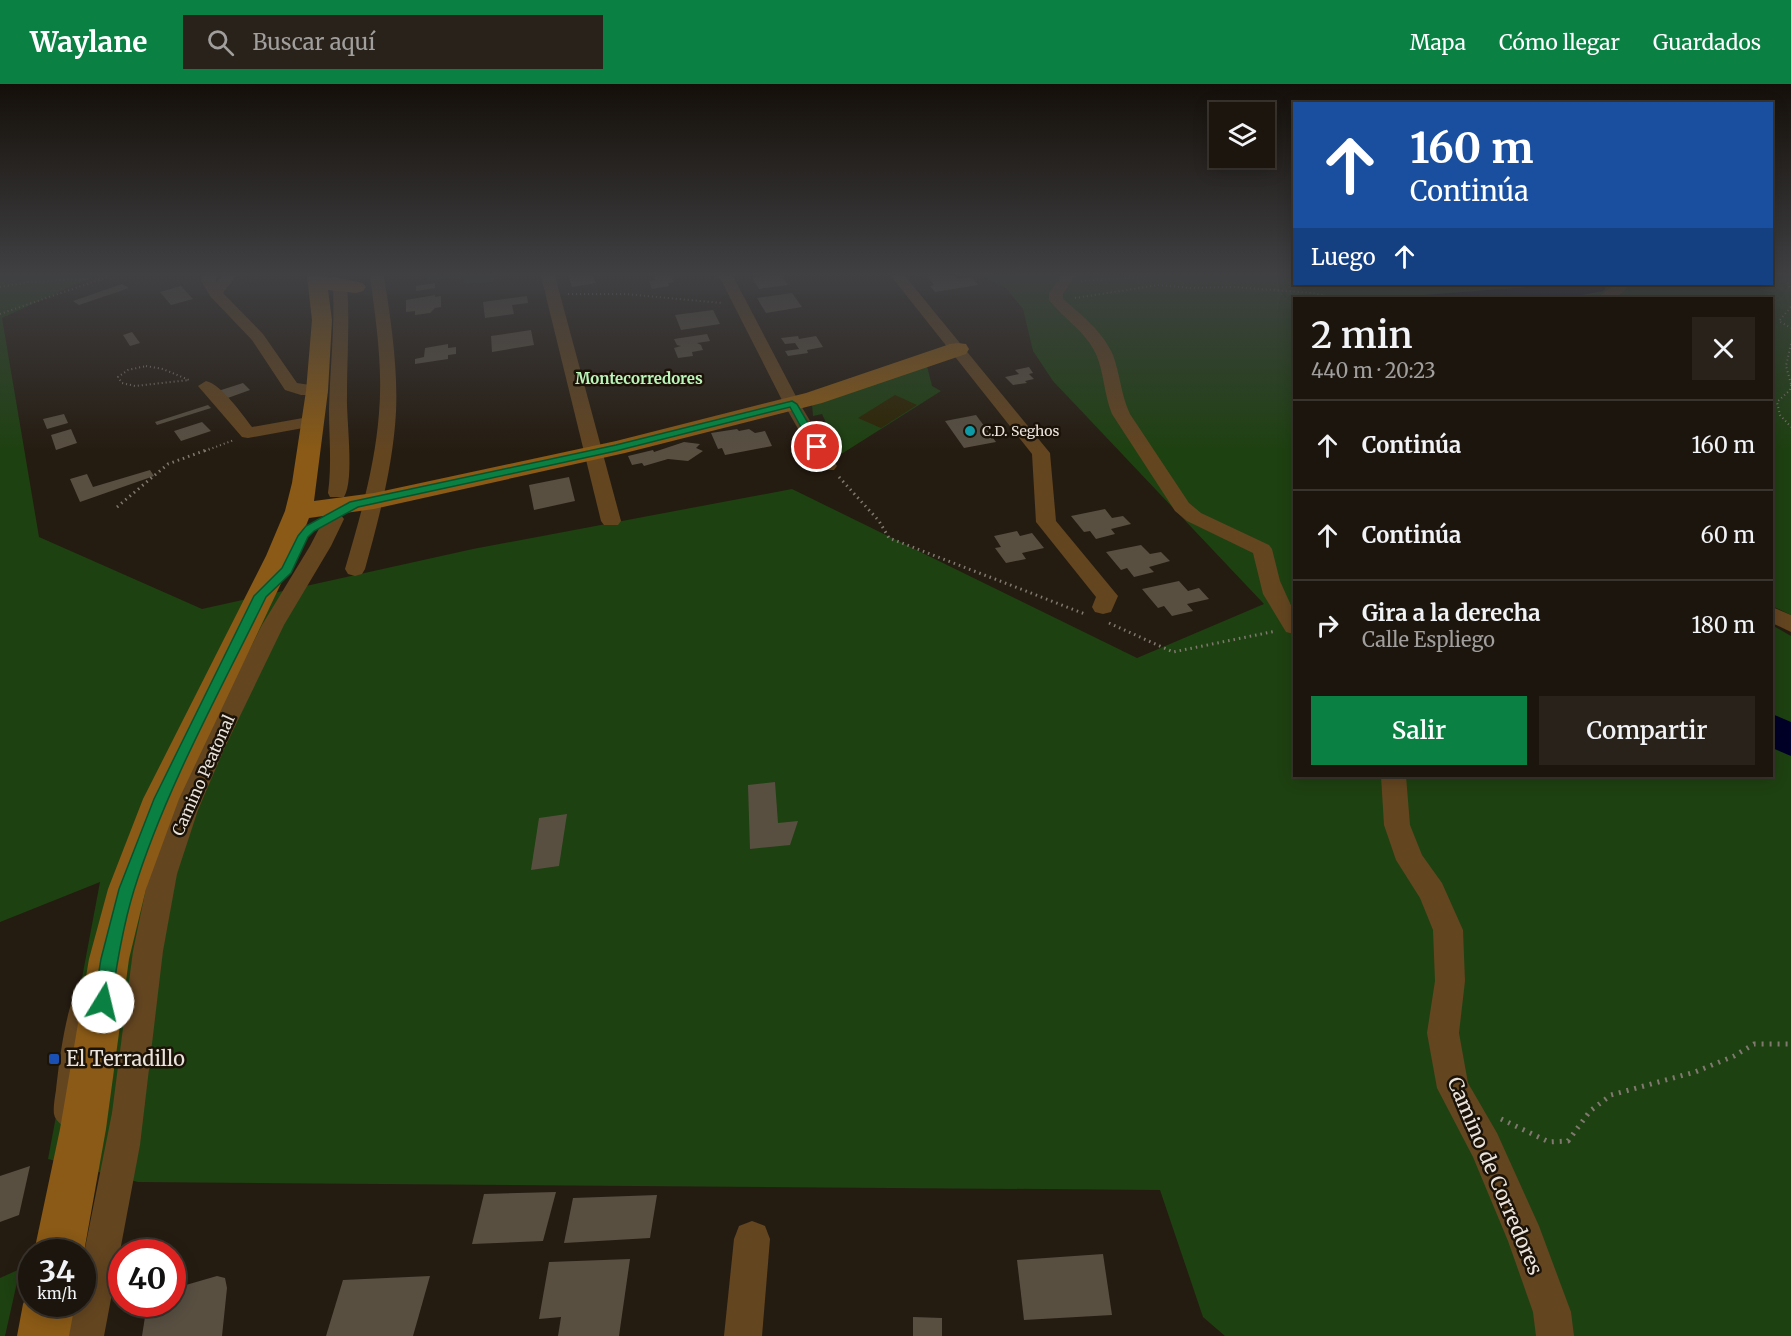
<!DOCTYPE html>
<html lang="es">
<head>
<meta charset="utf-8">
<style>
	:root { --surface:#1c150d; --page:#29221b; --text:#f1f3f6; --muted:#a09f9d; --line:#3a342e; --accent:#0b8043 }
	body { margin:0; font-family:Merriweather,serif; background:var(--page); color:var(--text); height:100vh; display:flex; flex-direction:column; font-size:22px; white-space:nowrap }
	* { box-sizing:border-box; margin:0 }
	p { font-size:20px; color:var(--muted) }
	.icon { flex:none; width:33px; height:33px; fill:none; stroke:currentColor; stroke-width:2; stroke-linecap:round; stroke-linejoin:round }
	.map { position:relative; flex:1; overflow:hidden }
	.side { position:absolute; left:1293px; top:213px; width:480px; height:480px; display:flex; flex-direction:column; background:var(--surface); border-radius:0px; box-shadow:0 3px 15px #0003,0 0 0 2px var(--line) }
	.side>* { flex:none }
	.top-card { position:absolute; left:1293px; top:18px; width:480px; height:183px; border-radius:0px; box-shadow:0 3px 15px #0003,0 0 0 2px var(--line); background:#1a4fa0; color:#fff; overflow:hidden }
	.fabs { position:absolute; left:1209px; top:18px; display:grid; gap:12px }
	.fabs a { display:grid; place-items:center; width:66px; height:66px; border-radius:0px; background:var(--surface); box-shadow:0 3px 15px #0003,0 0 0 2px var(--line); font-size:30px }
	.speed { position:absolute; left:18px; top:1155px; display:flex; gap:12px; font-size:30px; font-weight:700; text-align:center }
	.speed>* { display:grid; place-content:center; width:78px; height:78px; border-radius:50%; background:var(--surface); box-shadow:0 3px 15px #0003,0 0 0 2px var(--line); line-height:1 }
	.speed small { font-size:15px; font-weight:400 }
	.speed .limit { border:9px solid #d22; background:#fff; color:#111 }
	.pin { position:absolute; display:grid; place-items:center; width:51px; height:51px; color:#fff; margin:-26px; border:3px solid #fff; border-radius:50%; box-shadow:0 2px 6px #0007 }
	.me { position:absolute; width:66px; margin:-33px; rotate:9deg; stroke-linejoin:round; filter:drop-shadow(0 0 4px #0008) }
	.turn { display:flex; align-items:center; gap:21px; height:126px; padding:0 18px; font-size:27px }
	.turn .icon { width:78px; height:78px; stroke-width:2.5 }
	.turn b { display:block; font-size:42px; line-height:51px }
	.then { display:flex; align-items:center; height:57px; padding:0 18px; background:#0003; gap:12px; font-size:22px }
	.round { display:grid; place-items:center; flex:none; width:63px; height:63px; border-radius:0px; background:var(--page) }
	.overview { display:flex; align-items:center; justify-content:space-between; height:102px; padding:0 18px }
	h1 { font-size:36px; font-weight:600; line-height:45px }
	.button { display:flex; gap:12px; margin-top:auto; padding:12px 18px }
	.button a { flex:1; height:69px; border-radius:0px; background:var(--accent); color:#fff; font-size:24px; font-weight:600; line-height:69px; text-align:center }
	.button a+a { background:var(--page); color:var(--text) }
	ul { padding:0; list-style:none }
	li { display:flex; align-items:center; gap:18px; height:90px; padding:0 18px; border-top:2px solid var(--line) }
	li div { flex:1 }
	li b { display:block; font-size:22px }
	li em { font-style:normal }
	header { display:flex; align-items:center; gap:36px; box-sizing:border-box; height:84px; padding:0 30px; background:var(--accent); color:#fff }
	header strong { font-size:28px }
	nav { display:flex; gap:33px; margin-inline-start:auto; font-size:21px }
	.search { width:420px; height:54px; background:var(--page); display:flex; align-items:center; gap:15px; box-sizing:border-box; padding:0 21px; border-radius:0px; color:var(--muted); font-size:22px }
	.map>svg:first-child { display:block }
</style>
</head>
<body>
<header>
<strong>Waylane</strong>
<div class="search"><svg class="icon" aria-label="search" viewBox="0 0 24 24"><circle cx="10" cy="10" r="6"/><path d="M15 15l6 6"/></svg>Buscar aquí</div>
<nav><a>Mapa</a><a>Cómo llegar</a><a>Guardados</a></nav>
</header>
<div class="map">
<svg width="1791" height="1252" viewBox="0 0 1791 1252">
	<rect width="100%" height="100%" fill="#251c11"/>
	<!-- green -->
	<g fill="#1e4111">
		<path d="M0,192H94L2,234L39,453L202,525L473,465L792,405L1137,574L1264,520L1053,297L1033,267L1023,225L1006,204L980,192H1294V200H1593L1523,214H1294V692H1772V541L1791,552V1252H1225L1203,1233L1160,1106L138,1098L48,1075L100,798L0,838Z"/>
		<path d="M426,192H495L493,198L465,200L463,193L427,197Z"/>
		<path d="M1772,192H1791V531L1772,522V214H1566L1603,207L1608,200H1772Z"/>
		<path d="M927,282L932,302L941,307L835,374L823,352L831,349L822,330L813,332L812,320Z"/>
		<path d="M20,1185L5,1252H0V1194Z"/>
	</g>
	<!-- sand -->
	<path fill="#2d2504" d="M895,311L917,321L881,344L858,334Z"/>
	<!-- water -->
	<path fill="#000028" d="M1568,200H1608L1603,207L1566,214H1383Z"/>
	<g fill="none" stroke-linecap="round" stroke-linejoin="round">
		<!-- river -->
		<path fill="#000028" fill-rule="evenodd" d="M1772,630L1791,638V672L1772,664Z"/>
	</g>
	<!-- building -->
	<g fill="#584f41">
		<path d="M568,192H593L596,199L572,203Z"/>
		<path d="M654,192H671L674,198L668,199L669,202L652,205L649,197L656,196Z"/>
		<path d="M765,192H782L788,201L759,205L752,193Z"/>
		<path d="M927,192H954L958,195L971,193L978,201L935,208L930,202L934,201Z"/>
		<path d="M435,199V204L416,207V202Z"/>
		<path d="M122,200L129,204L79,221L73,217Z"/>
		<path d="M181,202L193,215L171,221L160,208Z"/>
		<path d="M792,209L802,223L766,229L757,214Z"/>
		<path d="M435,211V213L441,212V223L435,224L430,229L415,231V227L406,228V216Z"/>
		<path d="M527,212L528,219L512,221L514,230L485,234L483,218Z"/>
		<path d="M713,226L720,240L681,246L675,231Z"/>
		<path d="M531,246L534,261L492,268L491,252Z"/>
		<path d="M132,248L140,259L130,262L123,251Z"/>
		<path d="M707,250L710,257L697,259L701,261L703,266L692,268L693,272L678,274L674,264L681,262L677,261L674,255Z"/>
		<path d="M798,252L799,255L816,252L823,263L807,266L808,269L788,272L785,267L799,265L795,259L785,260L781,254Z"/>
		<path d="M448,260V264L456,263V270L448,271V275L415,280V275L424,273L425,264Z"/>
		<path d="M1029,283L1033,289L1029,290L1034,295L1025,297L1027,299L1013,301L1005,293L1019,290L1015,286Z"/>
		<path d="M243,299L250,306L225,315L218,307Z"/>
		<path d="M208,321L211,324L157,341L155,338Z"/>
		<path d="M64,330L68,339L47,345L43,335Z"/>
		<path d="M976,331L996,358L964,364L945,337Z"/>
		<path d="M202,338L211,347L181,357L174,347Z"/>
		<path d="M71,345L77,359L56,366L51,351Z"/>
		<path d="M737,345L739,347L749,345L755,349L765,347L772,362L725,371L722,364L718,365L711,349Z"/>
		<path d="M684,358L700,360L696,364L703,367L688,377L668,375L644,382L642,379L632,381L628,372L653,366L654,368Z"/>
		<path d="M150,386L154,392L80,418L70,395L87,390L93,403Z"/>
		<path d="M569,393L575,417L534,426L529,401Z"/>
		<path d="M1105,425L1112,434L1123,432L1131,440L1111,445L1115,450L1096,455L1090,447L1084,448L1071,432Z"/>
		<path d="M1017,447L1020,452L1032,449L1044,464L1022,469L1026,475L1006,479L995,464L1001,463L994,452Z"/>
		<path d="M1141,461L1150,470L1161,468L1170,477L1149,483L1154,488L1134,493L1127,484L1121,486L1106,468Z"/>
		<path d="M1179,497L1188,507L1199,504L1209,515L1187,520L1193,527L1172,532L1164,522L1158,524L1142,505Z"/>
		<path d="M775,698L778,739L798,737L790,761L750,765L748,701Z"/>
		<path d="M567,730L559,782L531,786L539,734Z"/>
		<path d="M30,1082L19,1131L0,1138V1092Z"/>
		<path d="M556,1108L543,1157L472,1160L484,1110Z"/>
		<path d="M657,1111L650,1154L564,1159L573,1114Z"/>
		<path d="M1103,1170L1112,1231L1024,1236L1017,1176Z"/>
		<path d="M630,1175L619,1252H558L561,1233L539,1235L549,1178Z"/>
		<path d="M217,1192L225,1194L227,1204L222,1252H142L147,1220H172V1205Z"/>
		<path d="M430,1192L413,1252H326L343,1196Z"/>
		<path d="M913,1233L942,1234V1252H913Z"/>
	</g>
	<g fill="none" stroke-linecap="round" stroke-linejoin="round">
		<!-- path-far2 -->
		<g stroke="#817970" stroke-width="2" stroke-dasharray="1 3" stroke-linecap="butt">
			<path d="M1783,192L1791,205"/>
			<path d="M1081,197L1157,192"/>
			<path d="M0,203L29,198L100,194"/>
			<path d="M568,210H626L722,219"/>
			<path d="M1075,214L1159,201L1189,204L1233,203L1313,209L1334,214"/>
			<path d="M1791,223L1779,237L1791,244"/>
			<path d="M0,230L110,192"/>
			<path d="M1791,260L1786,282L1791,300"/>
			<path d="M146,282L163,285L189,296L135,302L122,299L118,293L128,286Z"/>
			<path d="M1791,301L1790,306L1777,318L1780,331L1791,343"/>
			<path d="M205,367L234,356"/>
		</g>
		<!-- path-far1 -->
		<g stroke="#817970" stroke-width="3" stroke-dasharray="1.5 4" stroke-linecap="butt">
			<path d="M839,393L879,437L889,454L1085,530"/>
			<path d="M117,423L168,380L209,365"/>
			<path d="M1109,539L1173,568L1276,547"/>
		</g>
		<!-- path -->
		<path stroke="#817970" stroke-width="5" stroke-dasharray="2 6" stroke-linecap="butt" d="M1501,1035L1549,1058L1568,1057L1590,1027L1611,1011L1695,988L1734,972L1754,960H1789L1791,957"/>
		<!-- lane -->
		<path fill="#634520" fill-rule="evenodd" d="M92,887L97,889L100,894L91,910L82,939L71,1026L80,1034L82,1040L80,1046L74,1048C67,1045 55,1038 54,1030C53,1023 55,1013 56,1006C59,982 67,896 92,887Z"/>
		<!-- street -->
		<g fill="#634520" fill-rule="evenodd">
			<path d="M202,192H216V199L222,192H236L223,209L263,250L297,299L323,303L325,307L323,311H301L285,306L252,256L210,212L201,197Z"/>
			<path d="M370,192H384C391,237 398,283 396,328C393,382 379,434 365,485L362,490L355,492L348,490L345,485C360,434 375,382 379,329C383,283 376,237 370,192Z"/>
			<path d="M541,192H555L621,437L618,441H604L601,437Z"/>
			<path d="M719,192H733L800,320L837,382L834,386H822L819,382L784,320Z"/>
			<path d="M891,192H905L1050,369L1056,437L1118,512L1111,528L1103,530L1095,528L1092,523L1096,513L1036,438L1032,370Z"/>
			<path d="M1061,192H1075L1063,210V215C1082,231 1103,248 1113,271C1120,290 1121,311 1130,330L1189,419L1201,429L1269,461L1272,465L1280,497L1294,528V550L1286,548L1263,510L1253,469L1187,437L1175,427L1112,330C1104,311 1104,288 1096,270C1085,247 1064,235 1049,216V209Z"/>
			<path d="M340,199L347,203L348,218C349,249 347,280 347,312C346,334 355,396 344,413H330L328,409C332,381 329,353 329,325C330,284 335,244 333,203Z"/>
			<path d="M1615,200H1629C1621,214 1613,214 1597,214Z"/>
			<path d="M206,297C222,301 242,330 252,343L314,332L320,333L323,337L320,341L314,342L248,354L242,353L198,302Z"/>
			<path d="M334,429L341,431L344,435L331,462L284,541L225,663L198,726L177,790L163,867L140,1061L104,1252H66L73,1220H82V1179L112,1029L133,867L149,790L172,726L200,663L262,541L310,462L324,435L327,431Z"/>
			<path d="M1772,523L1791,531V548L1772,539Z"/>
			<path d="M1381,692H1406L1410,741L1422,771L1442,799L1463,846L1465,897L1459,949L1468,999L1497,1049L1539,1142L1571,1228L1574,1252H1536L1533,1228L1508,1157L1473,1073L1437,1004L1427,949L1435,897L1433,846L1420,814L1396,776L1384,741Z"/>
			<path d="M752,1137L765,1142L770,1155L762,1252H724L734,1155L739,1142Z"/>
		</g>
		<!-- secondary -->
		<g fill="#8a5a16" fill-rule="evenodd">
			<path d="M307,192H326L327,194L334,193L363,199L366,203L363,207L356,209L328,206L332,236L328,307L314,417L374,409L616,357L806,309L950,260L958,259L966,260L969,265L966,270L822,319L625,369L374,425L309,434L294,472L179,715L146,805L129,875L106,1045L84,1168L82,1172V1168H34L60,1045L89,875L108,805L143,715L266,472L285,427L292,399L306,307L312,236Z"/>
			<path d="M32,1201V1220H75L69,1252H17L23,1220Z"/>
		</g>
	</g>
	<!-- sky -->
	<linearGradient id="sky" x2="0" y2="1"><stop stop-color="#140f09"/><stop offset="0.52" stop-color="#404043"/><stop offset="1" stop-color="#404043" stop-opacity="0"/></linearGradient>
	<rect width="1791" height="367" fill="url(#sky)"/>
	<!-- route -->
	<path fill="#0b8043" stroke="#07532c" stroke-width="1.5" d="M792,317L797,320L822,363L821,365H813L790,323L616,367L358,423L314,447L308,453L291,489L266,513C220,607 165,706 134,806C123,842 117,880 111,918L109,924L103,926L96,924L94,918L101,875L119,805L154,715L254,512L282,484L298,452L306,442L350,418L616,361Z"/>
	<!-- markers -->
	<circle fill="#0f9aa8" stroke="#1c1308" stroke-width="2" cx="970" cy="347" r="6"/>
	<rect fill="#1a4fb4" stroke="#1c1308" stroke-width="2" x="48" y="969" width="12" height="12" rx="3"/>
	<g text-anchor="middle" stroke-width="5" stroke-linejoin="round" paint-order="stroke">
		<!-- far-poi labels -->
		<g font-size="14" fill="#ebe4dd" stroke="#1c1308" text-anchor="start">
			<text x="982" y="352">C.D. Seghos</text>
		</g>
		<!-- far-neighbourhood labels -->
		<g font-size="15" font-weight="bold" fill="#baf5ba" stroke="#1c1308">
			<text x="639" y="300">Montecorredores</text>
		</g>
		<!-- street labels -->
		<g font-size="16" fill="#ebe4dd" stroke="#1c1308">
			<text transform="translate(203 691) rotate(-66)" y="6">Camino Peatonal</text>
		</g>
		<!-- near-poi labels -->
		<g font-size="20" fill="#ebe4dd" stroke="#1c1308" text-anchor="start">
			<text x="66" y="982">El Terradillo</text>
		</g>
		<!-- near-street labels -->
		<g font-size="20" fill="#ebe4dd" stroke="#1c1308">
			<text transform="translate(1495 1092) rotate(67)" y="7">Camino de Corredores</text>
		</g>
	</g>
</svg>
<div class="fabs">
<a><svg class="icon" aria-label="layers" viewBox="0 0 24 24"><path d="M12 4l9 5-9 5-9-5zM3 14l9 5 9-5"/></svg></a>
</div>
<div class="speed"><div>34<small>km/h</small></div><div class="limit">40</div></div>
<div class="pin" style="left:817px;top:363px;background:#d93025"><svg class="icon" aria-label="arrive" viewBox="0 0 24 24"><path d="M6 21V4h12l-3 4 3 4H6"/></svg></div>
<svg class="me" style="left:103px;top:918px" viewBox="-20 -20 40 40"><circle r="19" fill="#fff"/><path d="M0-13L10 11 0 6-10 11z" fill="#0b8043"/></svg>
<div class="top-card">
<div class="turn"><svg class="icon" aria-label="ahead" viewBox="0 0 24 24"><path d="M12 20V5M6 11l6-6 6 6"/></svg><div><b>160 m</b>Continúa</div></div>
<div class="then">Luego<svg class="icon" aria-label="ahead" viewBox="0 0 24 24"><path d="M12 20V5M6 11l6-6 6 6"/></svg></div>
</div>
<section class="side">
<div class="overview"><div><h1>2 min</h1><p>440 m · 20:23</p></div><a class="round"><svg class="icon" aria-label="close" viewBox="0 0 24 24"><path d="M6 6l12 12M18 6L6 18"/></svg></a></div>
<ul>
<li><svg class="icon" aria-label="ahead" viewBox="0 0 24 24"><path d="M12 20V5M6 11l6-6 6 6"/></svg><div><b>Continúa</b></div><em>160 m</em></li>
<li><svg class="icon" aria-label="ahead" viewBox="0 0 24 24"><path d="M12 20V5M6 11l6-6 6 6"/></svg><div><b>Continúa</b></div><em>60 m</em></li>
<li><svg class="icon" aria-label="right" viewBox="0 0 24 24"><path d="M7 20v-9h11M14 6l5 5-5 5"/></svg><div><b>Gira a la derecha</b><p>Calle Espliego</p></div><em>180 m</em></li>
</ul>
<div class="button"><a>Salir</a><a>Compartir</a></div>
</section>
</div>
</body>
</html>
